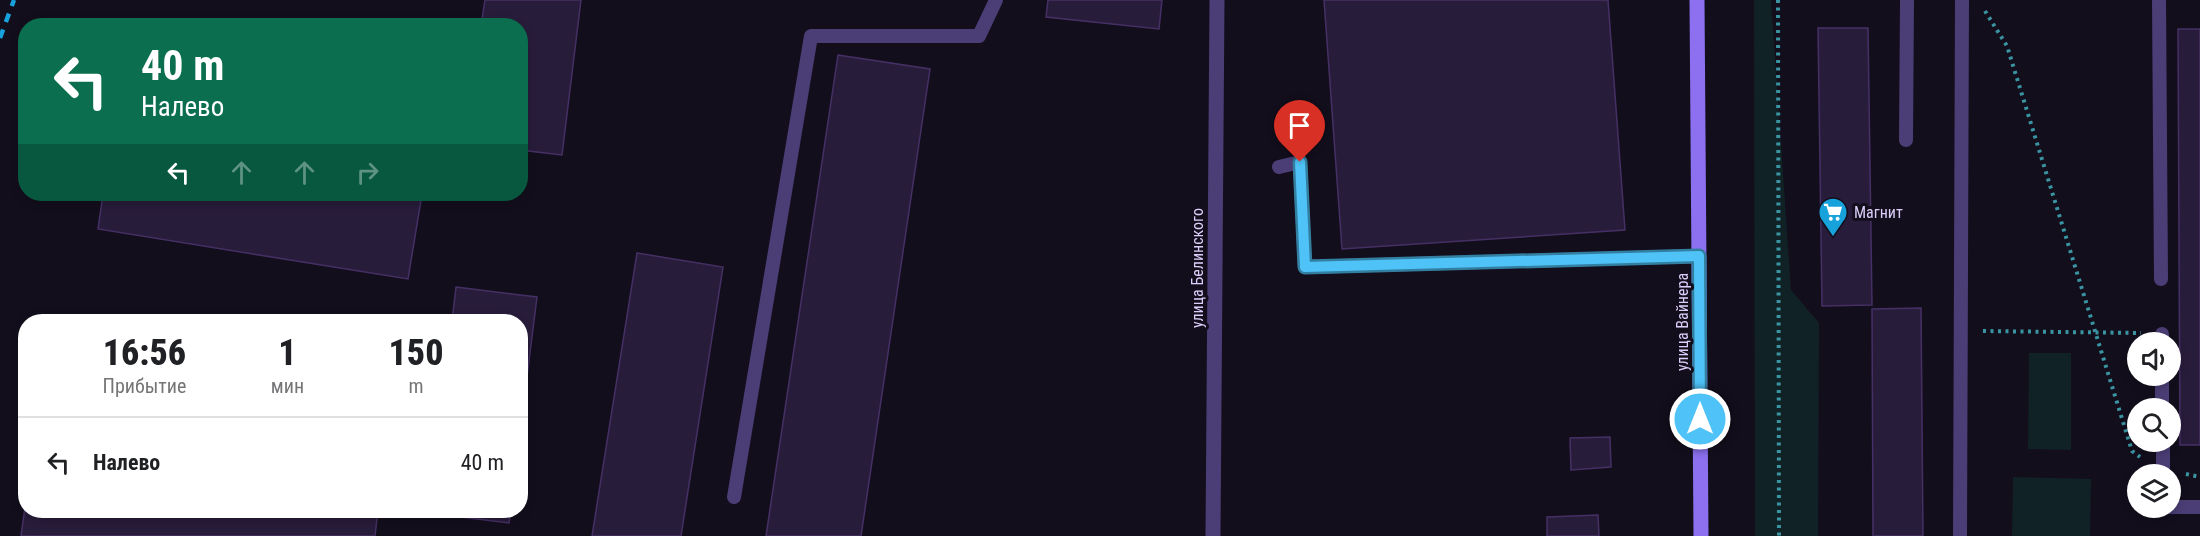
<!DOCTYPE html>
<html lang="ru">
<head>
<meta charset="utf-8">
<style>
	:root { --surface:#fff; --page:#f6f6f6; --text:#202124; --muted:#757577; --line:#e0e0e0 }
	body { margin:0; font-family:"Roboto Condensed",sans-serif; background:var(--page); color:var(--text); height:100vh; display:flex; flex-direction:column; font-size:22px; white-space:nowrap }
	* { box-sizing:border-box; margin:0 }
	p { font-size:20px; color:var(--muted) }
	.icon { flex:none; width:33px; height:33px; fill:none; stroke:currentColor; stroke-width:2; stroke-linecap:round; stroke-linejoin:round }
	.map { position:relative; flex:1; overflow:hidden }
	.drawer { position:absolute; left:18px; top:314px; width:510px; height:204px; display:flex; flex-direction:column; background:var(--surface); border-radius:24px; box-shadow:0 3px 9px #0003 }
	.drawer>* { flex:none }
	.top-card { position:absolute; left:18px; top:18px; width:510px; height:183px; border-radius:24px; box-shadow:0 3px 9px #0003; background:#0b6e4f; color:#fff; overflow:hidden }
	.tools { position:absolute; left:2127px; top:332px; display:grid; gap:12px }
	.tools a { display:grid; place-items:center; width:54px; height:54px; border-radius:50%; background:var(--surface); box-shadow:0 3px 9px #0003; font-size:30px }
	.pin { position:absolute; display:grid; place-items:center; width:51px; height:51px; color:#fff; margin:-62px -26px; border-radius:50% 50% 50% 0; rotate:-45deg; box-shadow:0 0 6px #0007 }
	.pin .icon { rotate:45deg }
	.me { position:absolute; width:66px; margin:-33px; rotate:0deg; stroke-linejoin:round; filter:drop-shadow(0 0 4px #0008) }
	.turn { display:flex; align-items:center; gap:21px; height:126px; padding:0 24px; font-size:27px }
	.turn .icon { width:78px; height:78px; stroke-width:2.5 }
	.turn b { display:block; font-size:42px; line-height:51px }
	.lanes { display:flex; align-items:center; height:57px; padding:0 24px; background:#0003; justify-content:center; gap:30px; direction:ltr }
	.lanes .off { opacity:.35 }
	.eta { display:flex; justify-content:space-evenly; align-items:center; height:102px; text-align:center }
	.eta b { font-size:36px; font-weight:800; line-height:42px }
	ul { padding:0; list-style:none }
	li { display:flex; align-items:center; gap:18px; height:90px; padding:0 24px; border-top:2px solid var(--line) }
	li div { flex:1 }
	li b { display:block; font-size:22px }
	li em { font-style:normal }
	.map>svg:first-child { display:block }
</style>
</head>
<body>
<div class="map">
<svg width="2200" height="536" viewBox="0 0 2200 536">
	<rect width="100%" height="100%" fill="#130e1c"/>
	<!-- green -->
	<g fill="#112226">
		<path d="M1754,0H1771L1791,290L1819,323L1818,536H1755Z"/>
		<path d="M2029,353H2071V450L2028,449Z"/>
		<path d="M2013,477L2091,479L2090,536H2012Z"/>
	</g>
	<!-- building -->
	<g fill="#281c3b" stroke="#453065" stroke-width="1.5">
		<path d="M485,0H581L562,155L520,150V26H481Z"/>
		<path d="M1048,0H1162L1159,29L1046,17Z"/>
		<path d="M1324,0H1608L1625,230L1342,249Z"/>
		<path d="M1818,28H1868L1872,305L1822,306Z"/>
		<path d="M2178,29H2200V445H2180Z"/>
		<path d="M838,55L930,69L861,536H766Z"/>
		<path d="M103,194H422L408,279L98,229Z"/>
		<path d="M637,253L723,267L681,536H592Z"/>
		<path d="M456,287L537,297L520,433V321H452Z"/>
		<path d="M1921,308L1923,536H1873L1872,309Z"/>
		<path d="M1610,437L1611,467L1571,470L1570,438Z"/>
		<path d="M26,500V510H378L375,536H21Z"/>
		<path d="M428,510H511L509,523L428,513Z"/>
		<path d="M1598,515L1599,536H1547V517Z"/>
	</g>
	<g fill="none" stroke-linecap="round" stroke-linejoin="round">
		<!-- path -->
		<g stroke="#3a94a2" stroke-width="4" stroke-dasharray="3 4.5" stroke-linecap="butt">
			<path d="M1778,0L1779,536"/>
			<path d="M1985,11L2007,46L2132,451L2140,457"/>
			<path d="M1983,331L2141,333"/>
			<path d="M2186,474L2200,477"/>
		</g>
		<!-- lane -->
		<g stroke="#4b3e76" stroke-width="14">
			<path d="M2159,0L2161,279"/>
			<path d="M1906,140L1907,0"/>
			<path d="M1279,167L1300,162L1305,267L1699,256"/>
			<path d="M2162,334V342"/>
			<path d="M2162,375V408"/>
			<path d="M2163,441V474"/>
			<path d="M734,497L811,36H979L996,0"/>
			<path d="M2170,507H2200"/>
			<path d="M1960,536L1962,0"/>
		</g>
		<!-- street -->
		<path stroke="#4b3e76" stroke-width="15" d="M1213,536L1217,0"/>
		<!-- secondary -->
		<path stroke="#8c70ef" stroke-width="15" d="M1697,0L1701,536"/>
		<!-- rail -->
		<path stroke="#18a2dc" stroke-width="4.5" stroke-dasharray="9 8" stroke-linecap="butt" d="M0,38L14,0"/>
	</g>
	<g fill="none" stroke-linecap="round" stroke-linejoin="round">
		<!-- route casing -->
		<g stroke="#337fa1" stroke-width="15">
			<path id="route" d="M1300,162L1305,267L1699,256L1700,419"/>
		</g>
		<!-- route -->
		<use href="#route" stroke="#4fc3f7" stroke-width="10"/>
	</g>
	<!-- icons -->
	<defs>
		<g id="supermarket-pin" transform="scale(1.5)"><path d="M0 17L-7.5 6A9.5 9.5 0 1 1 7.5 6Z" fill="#18a2dc" stroke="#130e1c"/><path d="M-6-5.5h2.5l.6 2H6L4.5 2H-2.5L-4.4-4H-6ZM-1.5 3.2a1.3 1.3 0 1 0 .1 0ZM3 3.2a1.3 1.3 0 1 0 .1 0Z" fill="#fff"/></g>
	</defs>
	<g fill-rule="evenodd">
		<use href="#supermarket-pin" x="1833" y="212"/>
	</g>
	<g text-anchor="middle" stroke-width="6" stroke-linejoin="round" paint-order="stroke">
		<!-- poi labels -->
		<g font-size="16" fill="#dccefa" stroke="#130e1c" text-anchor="start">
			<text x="1854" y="218">Магнит</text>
		</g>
		<!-- street labels -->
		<g font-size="16" fill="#dccefa" stroke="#130e1c">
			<text transform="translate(1197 268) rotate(-90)" y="6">улица Белинского</text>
			<text transform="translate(1682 322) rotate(-90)" y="6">улица Вайнера</text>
		</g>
	</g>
</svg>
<div class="tools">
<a><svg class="icon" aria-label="sound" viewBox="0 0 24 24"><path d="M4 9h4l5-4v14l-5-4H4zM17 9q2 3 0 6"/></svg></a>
<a><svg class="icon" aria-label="search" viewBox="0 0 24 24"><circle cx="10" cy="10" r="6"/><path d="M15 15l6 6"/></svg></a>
<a><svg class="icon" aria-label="layers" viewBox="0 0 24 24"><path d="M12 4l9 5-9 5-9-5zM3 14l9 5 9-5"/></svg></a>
</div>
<div class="pin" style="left:1300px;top:162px;background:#d93025"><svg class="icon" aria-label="arrive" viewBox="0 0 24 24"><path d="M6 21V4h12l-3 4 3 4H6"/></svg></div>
<svg class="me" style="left:1700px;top:419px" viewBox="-20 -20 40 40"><circle r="17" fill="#4fc3f7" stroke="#fff" stroke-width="3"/><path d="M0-11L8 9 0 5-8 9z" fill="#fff"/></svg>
<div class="top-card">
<div class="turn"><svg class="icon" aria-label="left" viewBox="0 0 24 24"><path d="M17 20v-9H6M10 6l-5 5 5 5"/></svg><div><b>40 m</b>Налево</div></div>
<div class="lanes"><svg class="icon" aria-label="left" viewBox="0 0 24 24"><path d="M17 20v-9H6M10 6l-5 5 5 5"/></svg><svg class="icon off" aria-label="ahead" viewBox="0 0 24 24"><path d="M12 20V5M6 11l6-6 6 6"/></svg><svg class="icon off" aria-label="ahead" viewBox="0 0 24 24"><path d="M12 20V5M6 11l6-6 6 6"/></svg><svg class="icon off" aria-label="right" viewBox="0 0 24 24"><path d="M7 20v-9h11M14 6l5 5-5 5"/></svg></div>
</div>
<section class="drawer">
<div class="eta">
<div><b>16:56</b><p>Прибытие</p></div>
<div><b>1</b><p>мин</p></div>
<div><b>150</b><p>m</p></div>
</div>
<ul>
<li><svg class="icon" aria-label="left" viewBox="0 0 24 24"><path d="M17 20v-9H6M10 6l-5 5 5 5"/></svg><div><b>Налево</b></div><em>40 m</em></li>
</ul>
</section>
</div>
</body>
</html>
